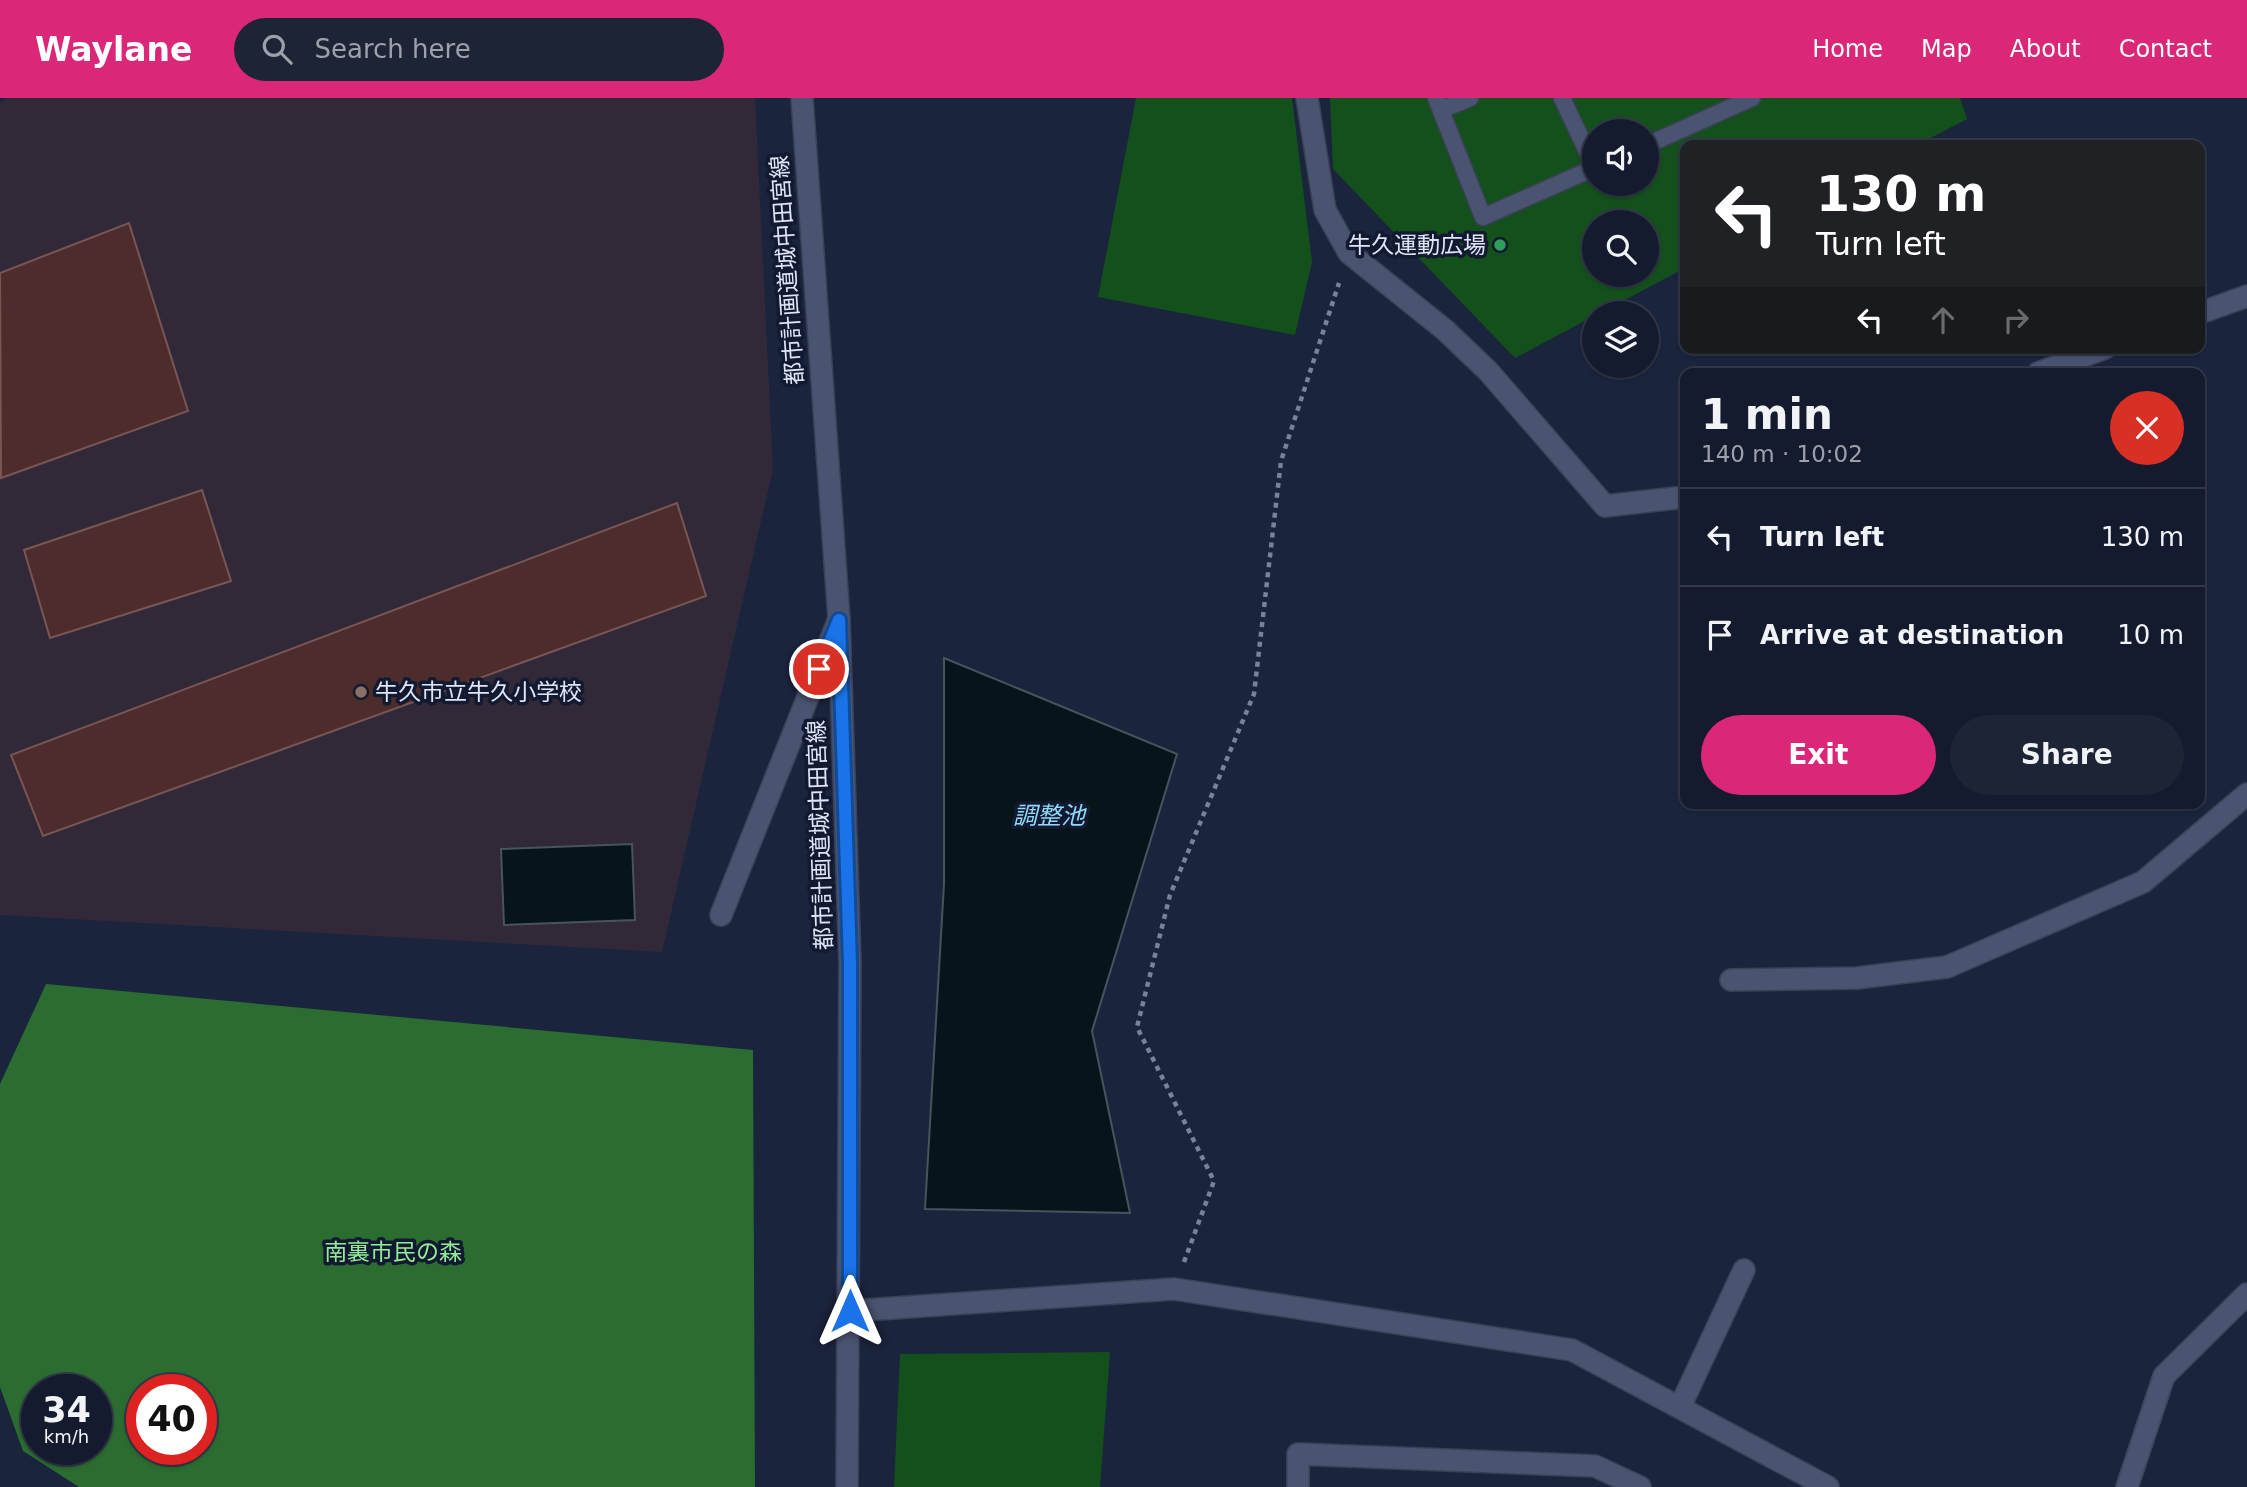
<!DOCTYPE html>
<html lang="en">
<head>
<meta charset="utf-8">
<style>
	:root { --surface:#141b2e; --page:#1d2436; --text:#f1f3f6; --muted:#9da1aa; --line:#33394a; --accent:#db2777 }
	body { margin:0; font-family:"DejaVu Sans","Noto Sans JP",sans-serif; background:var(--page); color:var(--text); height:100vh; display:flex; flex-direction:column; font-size:26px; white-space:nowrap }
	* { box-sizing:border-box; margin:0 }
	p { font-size:23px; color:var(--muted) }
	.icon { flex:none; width:38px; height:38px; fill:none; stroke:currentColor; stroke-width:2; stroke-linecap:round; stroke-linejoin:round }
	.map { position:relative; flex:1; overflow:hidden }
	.drawer { position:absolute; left:1680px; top:270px; width:525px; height:441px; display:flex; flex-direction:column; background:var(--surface); border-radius:14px; box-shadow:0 2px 5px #0004,0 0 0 2px var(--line) }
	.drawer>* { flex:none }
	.top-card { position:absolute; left:1680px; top:42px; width:525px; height:214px; border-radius:14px; box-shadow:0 2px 5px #0004,0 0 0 2px var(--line); background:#202124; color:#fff; overflow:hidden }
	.tools { position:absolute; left:1582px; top:21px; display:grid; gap:14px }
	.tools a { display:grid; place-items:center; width:77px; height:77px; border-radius:50%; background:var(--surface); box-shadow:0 2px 5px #0004,0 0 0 2px var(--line); font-size:35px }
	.speed { position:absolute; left:21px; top:1276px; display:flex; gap:14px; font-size:35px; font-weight:700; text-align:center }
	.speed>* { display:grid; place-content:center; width:91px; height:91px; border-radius:50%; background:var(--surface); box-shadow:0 2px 5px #0004,0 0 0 2px var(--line); line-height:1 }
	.speed small { font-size:18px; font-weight:400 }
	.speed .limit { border:10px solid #d22; background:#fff; color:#111 }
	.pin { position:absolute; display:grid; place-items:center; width:60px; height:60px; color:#fff; margin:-30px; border:4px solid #fff; border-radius:50%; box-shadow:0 2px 7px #0007 }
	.me { position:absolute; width:77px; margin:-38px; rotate:0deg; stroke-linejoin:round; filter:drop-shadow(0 0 5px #0008) }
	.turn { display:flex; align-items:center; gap:24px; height:147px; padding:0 21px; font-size:32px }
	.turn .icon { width:91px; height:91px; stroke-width:2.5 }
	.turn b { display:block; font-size:49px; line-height:60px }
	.lanes { display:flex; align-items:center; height:66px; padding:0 21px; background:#0003; justify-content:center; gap:35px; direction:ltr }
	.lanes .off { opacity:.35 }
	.round { display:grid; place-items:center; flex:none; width:74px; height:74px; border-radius:37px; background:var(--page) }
	.head { display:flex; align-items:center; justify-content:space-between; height:119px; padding:0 21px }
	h1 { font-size:42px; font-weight:700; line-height:52px }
	.primary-button { display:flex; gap:14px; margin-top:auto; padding:14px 21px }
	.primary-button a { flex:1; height:80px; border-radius:42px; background:var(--accent); color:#fff; font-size:28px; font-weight:700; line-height:80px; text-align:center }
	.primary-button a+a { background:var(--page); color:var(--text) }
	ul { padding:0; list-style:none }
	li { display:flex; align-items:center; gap:21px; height:98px; padding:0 21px; border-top:2px solid var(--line) }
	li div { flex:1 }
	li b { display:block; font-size:26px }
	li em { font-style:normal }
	header { display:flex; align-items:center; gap:42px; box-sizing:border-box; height:98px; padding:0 35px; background:var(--accent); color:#fff }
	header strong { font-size:33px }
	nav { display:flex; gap:38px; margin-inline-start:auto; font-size:24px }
	.search { width:490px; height:63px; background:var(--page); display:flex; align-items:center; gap:18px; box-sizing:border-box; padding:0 24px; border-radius:38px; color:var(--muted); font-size:26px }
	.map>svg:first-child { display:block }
</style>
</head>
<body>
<header>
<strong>Waylane</strong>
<div class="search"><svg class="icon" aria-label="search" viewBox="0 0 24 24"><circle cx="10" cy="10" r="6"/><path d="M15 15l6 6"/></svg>Search here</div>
<nav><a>Home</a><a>Map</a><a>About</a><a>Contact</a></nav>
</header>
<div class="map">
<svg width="2247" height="1389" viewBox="0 0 2247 1389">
	<rect width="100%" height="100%" fill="#1b243d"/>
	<!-- education -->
	<path fill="#312938" d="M8,0H755L773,371L662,854L0,817V5Z"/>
	<!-- green -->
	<g fill="#14501c" fill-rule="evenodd">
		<path d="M1136,0H1292L1312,164L1295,237L1098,199Z"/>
		<path d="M1330,0H1960L1967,21L1917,47H1685V170L1600,215H1594V218L1515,260L1333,71ZM1594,33H1647V86H1594ZM1594,124H1647V177H1594Z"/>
		<path d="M1110,1254L1100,1389H894L900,1256Z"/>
	</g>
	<!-- forest -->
	<path fill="#2b6c31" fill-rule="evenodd" d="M46,886L753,952L755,1389H79L23,1353L0,1289V986ZM37,1292H96V1351H37ZM142,1292H201V1351H142Z"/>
	<!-- water -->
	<g fill="#07141a" stroke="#48535c" stroke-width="2">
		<path d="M944,560L1177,656L1092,933L1130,1115L925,1111L944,786Z"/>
		<path d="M632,746L635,822L504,827L501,751Z"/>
	</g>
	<!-- building -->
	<g fill="#4d2d2b" stroke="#795654" stroke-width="2">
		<path d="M129,125L188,313L1,380L0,175Z"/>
		<path d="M202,392L231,483L50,540L24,452Z"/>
		<path d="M677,405L706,498L43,738L11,657Z"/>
	</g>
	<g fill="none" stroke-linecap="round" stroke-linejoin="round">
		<!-- lane casing -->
		<g stroke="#3a4056" stroke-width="19">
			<g id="lane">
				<path d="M1436,0L1483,119L1594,70"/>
				<path d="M1562,0L1594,68"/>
				<path d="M1441,12L1470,0"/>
				<path d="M1647,47L1752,0"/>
			</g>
		</g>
		<!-- street casing -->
		<g stroke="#3a4056" stroke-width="24">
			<g id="street">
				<path d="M1307,0L1325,112L1349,155L1445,232L1488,273L1605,408L1685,399"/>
				<path d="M2200,215L2247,198"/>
				<path d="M2038,275L2105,250"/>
				<path d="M721,817L839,521"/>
				<path d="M1731,882L1857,880L1947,869L2143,784L2247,696"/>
				<path d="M850,1213L1174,1191L1572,1252L1828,1389"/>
				<path d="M1680,1309L1744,1172"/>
				<path d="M1298,1389V1356L1595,1368L1640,1389"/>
				<path d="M2127,1389L2164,1278L2247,1196"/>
			</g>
		</g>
		<!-- secondary casing -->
		<g stroke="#3a4056" stroke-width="24">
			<path id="secondary" d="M802,0L839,521L850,865L847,1389"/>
		</g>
		<!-- path -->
		<path stroke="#7b8297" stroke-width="4.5" stroke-dasharray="5 5" stroke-linecap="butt" d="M1184,1164L1214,1083L1137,929L1170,797L1254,596L1281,363L1339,185"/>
		<!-- lane -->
		<use href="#lane" stroke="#4a5470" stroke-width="16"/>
		<!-- street -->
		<use href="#street" stroke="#4a5470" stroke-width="21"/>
		<!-- secondary -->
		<use href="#secondary" stroke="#4a5470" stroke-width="21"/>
	</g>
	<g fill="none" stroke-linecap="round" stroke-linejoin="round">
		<!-- route casing -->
		<g stroke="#114b97" stroke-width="18">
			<path id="route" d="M819,571L839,522L850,865V1213"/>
		</g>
		<!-- route -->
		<use href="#route" stroke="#1a73e8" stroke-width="12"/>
	</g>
	<!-- markers -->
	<circle fill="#2e9e5b" stroke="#121a32" stroke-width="2.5" cx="1500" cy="147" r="7"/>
	<circle fill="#8d6e63" stroke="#121a32" stroke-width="2.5" cx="361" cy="594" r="7"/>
	<g text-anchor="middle" stroke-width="7" stroke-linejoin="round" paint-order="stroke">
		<!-- poi labels -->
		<g font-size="23" fill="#dfe5f6" stroke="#121a32" text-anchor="end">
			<text x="1486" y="155">牛久運動広場</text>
			<text x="375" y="602" text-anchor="start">牛久市立牛久小学校</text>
		</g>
		<!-- street labels -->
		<g font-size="23" fill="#dfe5f6" stroke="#121a32">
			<text transform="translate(787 172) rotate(-94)" y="8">都市計画道城中田宮線</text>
			<text transform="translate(820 737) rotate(-92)" y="8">都市計画道城中田宮線</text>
		</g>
		<!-- park labels -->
		<g font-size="23" fill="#93eb97" stroke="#121a32">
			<text x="393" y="1162">南裏市民の森</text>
		</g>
		<!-- water labels -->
		<g font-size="24" font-style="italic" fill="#8fdbf9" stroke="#121a32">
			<text x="1049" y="726">調整池</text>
		</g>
	</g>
</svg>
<div class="tools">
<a><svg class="icon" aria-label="sound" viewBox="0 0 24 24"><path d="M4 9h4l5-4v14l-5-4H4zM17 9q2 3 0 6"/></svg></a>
<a><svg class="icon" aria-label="search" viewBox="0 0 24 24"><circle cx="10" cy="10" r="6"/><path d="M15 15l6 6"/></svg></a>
<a><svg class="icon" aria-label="layers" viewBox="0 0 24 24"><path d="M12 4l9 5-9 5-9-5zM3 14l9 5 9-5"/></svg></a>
</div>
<div class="speed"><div>34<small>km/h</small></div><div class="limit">40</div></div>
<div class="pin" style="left:819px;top:571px;background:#d93025"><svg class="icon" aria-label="arrive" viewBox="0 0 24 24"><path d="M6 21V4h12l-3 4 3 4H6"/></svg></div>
<svg class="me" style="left:850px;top:1213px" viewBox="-20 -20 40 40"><path d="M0-17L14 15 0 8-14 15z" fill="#1a73e8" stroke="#fff" stroke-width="4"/></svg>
<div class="top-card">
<div class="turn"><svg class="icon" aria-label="left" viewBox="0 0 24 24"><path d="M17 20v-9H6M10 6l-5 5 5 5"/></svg><div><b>130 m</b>Turn left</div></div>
<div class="lanes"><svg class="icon" aria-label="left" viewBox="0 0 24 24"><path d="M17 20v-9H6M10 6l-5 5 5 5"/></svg><svg class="icon off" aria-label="ahead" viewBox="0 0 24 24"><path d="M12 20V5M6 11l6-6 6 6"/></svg><svg class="icon off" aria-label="right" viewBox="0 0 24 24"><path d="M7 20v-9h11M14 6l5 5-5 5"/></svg></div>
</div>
<section class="drawer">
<div class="head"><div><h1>1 min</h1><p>140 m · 10:02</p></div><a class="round" style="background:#d93025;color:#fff"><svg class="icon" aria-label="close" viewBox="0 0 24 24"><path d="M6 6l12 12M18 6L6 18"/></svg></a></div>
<ul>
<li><svg class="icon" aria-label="left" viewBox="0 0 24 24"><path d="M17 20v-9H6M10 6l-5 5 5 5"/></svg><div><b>Turn left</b></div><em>130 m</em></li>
<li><svg class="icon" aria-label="arrive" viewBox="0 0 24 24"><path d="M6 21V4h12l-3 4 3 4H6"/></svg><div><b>Arrive at destination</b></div><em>10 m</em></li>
</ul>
<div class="primary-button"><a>Exit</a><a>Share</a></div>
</section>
</div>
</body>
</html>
